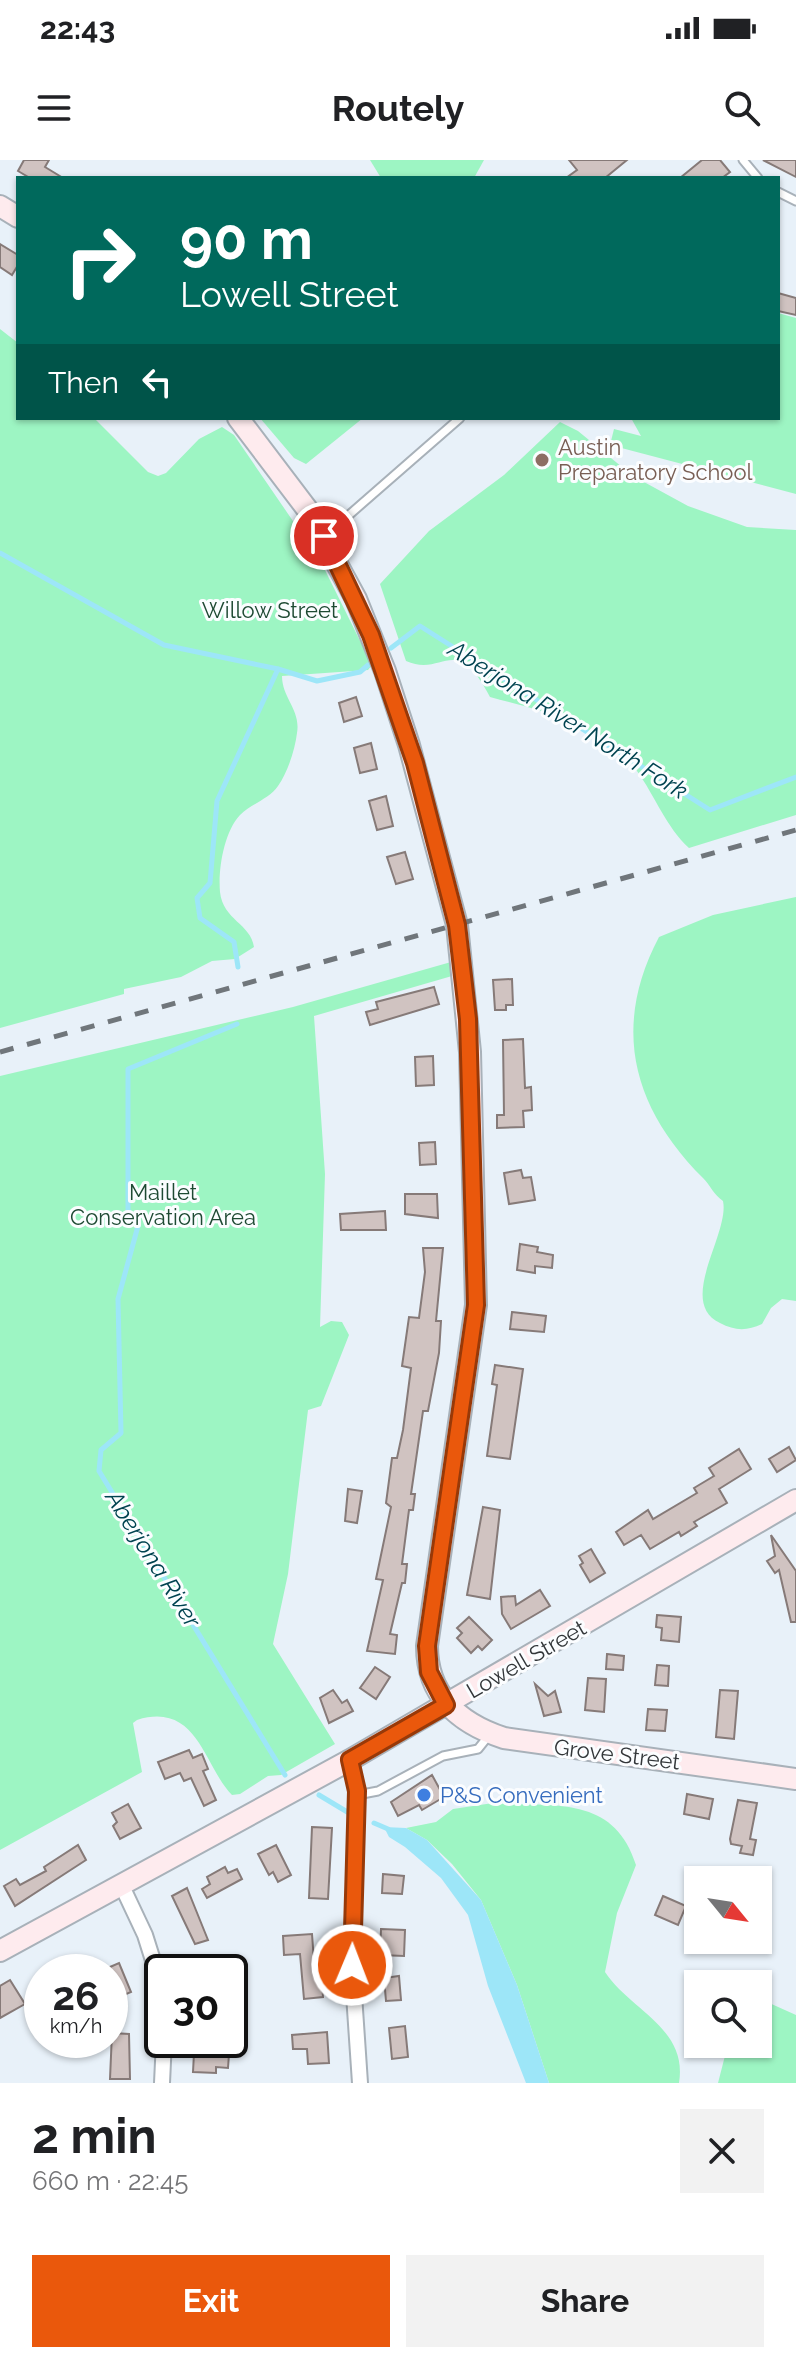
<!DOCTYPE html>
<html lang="en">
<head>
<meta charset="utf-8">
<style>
	:root { --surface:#fff; --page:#f2f2f2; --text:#202124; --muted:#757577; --accent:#ea580c }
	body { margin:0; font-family:Raleway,sans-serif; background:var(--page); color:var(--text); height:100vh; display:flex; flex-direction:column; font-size:30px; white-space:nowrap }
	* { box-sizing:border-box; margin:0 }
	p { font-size:26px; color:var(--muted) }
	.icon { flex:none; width:44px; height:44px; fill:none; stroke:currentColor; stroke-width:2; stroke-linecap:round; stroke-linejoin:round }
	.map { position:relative; height:1923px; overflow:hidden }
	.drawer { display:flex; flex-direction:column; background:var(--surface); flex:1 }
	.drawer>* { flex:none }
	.top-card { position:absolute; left:16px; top:16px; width:764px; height:244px; border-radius:0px; box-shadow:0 2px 6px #0004; background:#00695c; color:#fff; overflow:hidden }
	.needle { width:52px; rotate:120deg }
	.buttons { position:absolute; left:684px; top:1706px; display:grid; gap:16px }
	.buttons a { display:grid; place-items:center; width:88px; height:88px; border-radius:0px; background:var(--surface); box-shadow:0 2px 6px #0004; font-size:40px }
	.speed { position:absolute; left:24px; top:1794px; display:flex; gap:16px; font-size:40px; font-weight:700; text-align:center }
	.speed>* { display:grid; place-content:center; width:104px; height:104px; border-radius:50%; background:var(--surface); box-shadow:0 2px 6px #0004; line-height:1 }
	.speed small { font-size:20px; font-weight:400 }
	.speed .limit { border:4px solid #111; border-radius:12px; background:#fff; color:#111 }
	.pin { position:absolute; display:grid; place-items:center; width:68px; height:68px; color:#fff; margin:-34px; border:4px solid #fff; border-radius:50%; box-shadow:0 2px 8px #0007 }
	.me { position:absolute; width:88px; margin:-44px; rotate:1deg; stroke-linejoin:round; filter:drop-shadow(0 0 6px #0008) }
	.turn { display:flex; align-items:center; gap:28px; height:168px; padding:0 32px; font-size:36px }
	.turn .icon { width:104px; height:104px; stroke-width:2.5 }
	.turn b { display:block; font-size:56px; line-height:68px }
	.then { display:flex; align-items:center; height:76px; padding:0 32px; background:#0003; gap:16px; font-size:30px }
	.round { display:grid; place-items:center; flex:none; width:84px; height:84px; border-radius:0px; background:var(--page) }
	.summary { display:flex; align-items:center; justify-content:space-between; height:136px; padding:0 32px }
	h1 { font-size:48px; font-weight:700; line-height:60px }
	.button { display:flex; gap:16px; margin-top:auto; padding:16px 32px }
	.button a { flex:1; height:92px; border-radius:0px; background:var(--accent); color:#fff; font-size:32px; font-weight:700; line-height:92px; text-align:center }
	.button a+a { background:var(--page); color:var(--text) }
	.status { display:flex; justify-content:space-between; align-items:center; height:56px; padding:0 40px; background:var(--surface); direction:ltr }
	.status svg { height:22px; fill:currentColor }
	header { display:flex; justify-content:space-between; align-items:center; height:104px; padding:0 32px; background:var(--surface); font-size:36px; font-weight:700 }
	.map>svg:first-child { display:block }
</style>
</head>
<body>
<div class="status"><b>22:43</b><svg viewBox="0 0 49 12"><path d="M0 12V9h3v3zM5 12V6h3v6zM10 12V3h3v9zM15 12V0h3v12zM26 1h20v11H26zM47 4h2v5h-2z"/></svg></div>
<header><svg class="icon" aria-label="menu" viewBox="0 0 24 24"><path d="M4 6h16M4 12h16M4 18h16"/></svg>Routely<svg class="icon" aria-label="search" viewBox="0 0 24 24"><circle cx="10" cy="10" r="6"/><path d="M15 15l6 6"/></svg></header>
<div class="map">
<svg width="796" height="1923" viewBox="0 0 796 1923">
	<rect width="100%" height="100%" fill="#e8f1f9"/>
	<!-- green -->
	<g fill="#9df5c3">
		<path d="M370,0H484L474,18H381Z"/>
		<path d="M778,153L796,158V334L610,285L614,269L641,276L631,258H778Z"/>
		<path d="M0,169L18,183V258H94L148,312L158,316L166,313L199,279L222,267L234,275L321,402L372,505L368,510L282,516C282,538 301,550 297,573C295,589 288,612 278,626C269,639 251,644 240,655C224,672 218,709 220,732C223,760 251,764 254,787L235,799L212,801L181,817L124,829V834L0,868Z"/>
		<path d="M260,258H363L306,304L294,298Z"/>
		<path d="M560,262L578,271L633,316L688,346L747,367L796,370V655L689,688C666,667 655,636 637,611C605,564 541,551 490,537C455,470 444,518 406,501L380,424L429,371L504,315Z"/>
		<path d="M796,737V1141L782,1139L771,1148L762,1164C747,1171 735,1171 720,1163C676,1142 730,1074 723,1041C713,1034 711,1026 703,1018C633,948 611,868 659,777L713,755Z"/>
		<path d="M451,802L452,816L314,856L325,1014L320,1167L331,1161L342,1162L349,1175L321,1246L308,1250L288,1414L273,1484L335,1584L281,1615L268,1616L240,1634L232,1635C204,1607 198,1541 137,1560L133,1563L142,1612L0,1690V916L293,847Z"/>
		<path d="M493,1643C552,1647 614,1634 636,1705L617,1753L605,1812C631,1851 688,1868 679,1923H549L517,1825L481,1740L452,1704L427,1680L406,1668L436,1662L453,1649Z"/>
		<path d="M758,1838L796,1855V1923H718L728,1884H758Z"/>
	</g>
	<!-- water -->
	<path fill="#9de6f8" d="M384,1667L406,1668L427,1680L481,1740L517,1825L549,1923H526L488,1826L468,1755L441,1718L405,1687L389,1677Z"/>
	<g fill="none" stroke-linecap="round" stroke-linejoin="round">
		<!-- stream -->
		<g stroke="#9de6f8" stroke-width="5">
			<path d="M0,393L164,485L278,509L317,521L360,512L368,505"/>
			<path d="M391,488L420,466L710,650L796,617"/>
			<path d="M238,807L234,782L200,758L197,738L210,723L217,641L278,509"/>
			<path d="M237,864L128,909V1050L138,1066L118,1139L121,1273L101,1290L99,1311L285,1615"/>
			<path d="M319,1635L349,1653"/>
			<path d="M374,1663L388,1669"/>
		</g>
	</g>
	<!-- building -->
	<g fill="#d0c3c1" stroke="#867a78" stroke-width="2">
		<path d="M24,0H49L45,7L63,18H30L18,11Z"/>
		<path d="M569,0H627L605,18H566L577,10Z"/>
		<path d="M702,0H720L730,12L722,18H680Z"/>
		<path d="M763,0H796V17Z"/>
		<path d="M0,84L18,95V105L12,115L0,107Z"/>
		<path d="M778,133L796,138V155L778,151Z"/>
		<path d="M356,537L362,556L344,562L339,543Z"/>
		<path d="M371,583L377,609L360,613L354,588Z"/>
		<path d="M386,636L393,666L377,670L369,641Z"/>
		<path d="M405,692L413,719L396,724L387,697Z"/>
		<path d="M512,819L513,845H506V850H495L493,820Z"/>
		<path d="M434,827L439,844L370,865L366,852L378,849L376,842Z"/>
		<path d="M523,879L525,928L531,927L532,950L523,951L524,967L497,968V955H504L503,880Z"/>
		<path d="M433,896L434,925L416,926L415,897Z"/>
		<path d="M435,982L436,1004L420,1005L419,983Z"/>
		<path d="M521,1010L523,1018L531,1017L535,1040L509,1044L504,1013Z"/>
		<path d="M405,1034H437L438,1058L405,1054Z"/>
		<path d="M385,1051L386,1070H341L340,1054Z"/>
		<path d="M520,1084L538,1087L537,1092L553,1095L552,1108L535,1106V1113L517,1110Z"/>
		<path d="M423,1088H443L436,1161H441L439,1193L428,1251H423L411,1334H415L413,1350H409L402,1404H407L405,1423H402L390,1474L397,1475L395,1494L367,1491L383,1420L376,1419L391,1347L386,1343L392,1298H397L403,1270L411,1208L402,1206L409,1157L419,1158L425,1112Z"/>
		<path d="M512,1152L546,1156L544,1172L510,1169Z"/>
		<path d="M495,1205L523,1209L510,1299L487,1296L497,1225L492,1224Z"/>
		<path d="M789,1287L796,1300L777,1312L769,1299Z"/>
		<path d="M739,1289L751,1309L719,1329L727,1343L694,1362L697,1366L681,1376L679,1372L650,1389L641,1375L624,1385L616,1372L648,1350L653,1359L697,1333L694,1328L714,1316L709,1308Z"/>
		<path d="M348,1329L362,1331L357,1363L345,1361Z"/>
		<path d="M483,1347L500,1350L490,1439L467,1435Z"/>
		<path d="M771,1375L796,1411V1462H791L779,1410L775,1413L767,1401L775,1396Z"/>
		<path d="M591,1389L605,1413L590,1422L580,1405L583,1403L579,1396Z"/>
		<path d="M540,1430L550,1446L511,1469L502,1454L501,1437L515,1436L516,1445Z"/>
		<path d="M657,1455L681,1457L679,1482L661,1480L662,1468L656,1467Z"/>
		<path d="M469,1457L492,1480L482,1490L478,1486L471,1493L457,1478L462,1473L457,1468Z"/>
		<path d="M607,1494L624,1496L623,1510L606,1509Z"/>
		<path d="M657,1505L669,1506L668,1526L655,1525Z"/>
		<path d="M375,1507L390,1517L376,1539L360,1528Z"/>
		<path d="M588,1518L606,1519L604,1552L585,1550Z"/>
		<path d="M535,1524L548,1536L555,1531L561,1552L544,1556Z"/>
		<path d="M333,1530L342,1543L347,1540L353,1551L329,1563L320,1538Z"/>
		<path d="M720,1530L738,1531L734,1579L716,1577Z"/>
		<path d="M648,1549L667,1550L665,1571L646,1570Z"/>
		<path d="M189,1590L193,1598L202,1594L208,1609L203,1611L216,1640L204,1646L191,1618L184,1621L180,1613L165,1619L158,1602Z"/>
		<path d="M432,1615L444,1637L422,1650L419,1645L398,1656L391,1642Z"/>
		<path d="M687,1634L713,1639L709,1659L684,1654Z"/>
		<path d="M738,1640L757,1643L750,1679L756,1680L753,1695L740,1693L742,1686L731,1684L730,1679Z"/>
		<path d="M128,1644L141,1668L120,1679L113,1666L117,1662L112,1653Z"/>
		<path d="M312,1667L332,1668L328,1739L309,1738Z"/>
		<path d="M78,1685L86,1700L15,1746L4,1726L16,1719L20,1725L46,1711L44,1707Z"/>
		<path d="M276,1685L291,1715L278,1722L273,1712L269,1715L258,1694Z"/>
		<path d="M225,1707L228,1713L237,1709L242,1719L207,1738L202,1729L210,1724L207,1717Z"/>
		<path d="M383,1714L404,1716L402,1734L382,1733Z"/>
		<path d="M187,1728L208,1780L195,1784L172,1736Z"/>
		<path d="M663,1736L686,1746L678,1765L655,1755Z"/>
		<path d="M381,1769L405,1770L404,1796L380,1795Z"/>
		<path d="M312,1774L315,1815L321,1814L323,1837L304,1839L300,1794L284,1795L283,1776Z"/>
		<path d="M119,1803L131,1832L110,1841V1807Z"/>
		<path d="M399,1816L401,1840L386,1841L384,1818Z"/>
		<path d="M10,1820L25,1844L0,1858V1826Z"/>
		<path d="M405,1866L408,1897L392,1899L389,1868Z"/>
		<path d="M327,1872L329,1903L308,1904L307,1889H293L292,1875Z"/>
		<path d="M112,1873L129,1874L130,1919H110Z"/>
		<path d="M194,1893L229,1894L228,1908L216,1907V1913L193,1912Z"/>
	</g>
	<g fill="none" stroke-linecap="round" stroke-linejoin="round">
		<!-- lane casing -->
		<g stroke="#a8b1b9" stroke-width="11">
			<g id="lane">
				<path d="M743,0L758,18"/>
				<path d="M778,32L796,41"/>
				<path d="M326,375L460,258"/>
				<path d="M357,1635L378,1631L443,1596L478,1589L490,1574"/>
			</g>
		</g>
		<!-- street casing -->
		<g stroke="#a8b1b9" stroke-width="18">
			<g id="street">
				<path d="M350,1600L357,1631L352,1805L360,1923"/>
				<path d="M121,1724L145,1775L162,1829"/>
				<path d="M162,1923L164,1880"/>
			</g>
		</g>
		<!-- secondary casing -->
		<g stroke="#a8b1b9" stroke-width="24">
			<g id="secondary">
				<path d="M0,46L18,57"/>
				<path d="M238,258L307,349L356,439L385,511L409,585L457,765L470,892L476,1145L427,1486C427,1535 458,1563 504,1578L796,1619"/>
				<path d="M0,1791L350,1600L796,1340"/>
			</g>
		</g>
		<!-- lane -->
		<use href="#lane" stroke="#fff" stroke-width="7"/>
		<!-- street -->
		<use href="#street" stroke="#fff" stroke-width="14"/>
		<!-- secondary -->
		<use href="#secondary" stroke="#feebee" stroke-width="20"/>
		<!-- rail -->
		<path stroke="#70767b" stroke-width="5" stroke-dasharray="14 14" stroke-linecap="butt" d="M0,892L796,670"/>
	</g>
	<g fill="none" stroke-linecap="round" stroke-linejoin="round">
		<!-- route casing -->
		<g stroke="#983908" stroke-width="20">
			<path id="route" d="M324,376L371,475L415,603L457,765L468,859L476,1145L427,1486L429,1512L446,1545L350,1600L357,1631L352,1805"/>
		</g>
		<!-- route -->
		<use href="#route" stroke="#ea580c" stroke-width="14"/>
	</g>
	<!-- markers -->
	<circle fill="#8d6e63" stroke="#fbfdff" stroke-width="3" cx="542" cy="300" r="8"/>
	<circle fill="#3f7fe0" stroke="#fbfdff" stroke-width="3" cx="424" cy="1635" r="8"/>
	<g text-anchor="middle" stroke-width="6" stroke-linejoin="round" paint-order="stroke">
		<!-- education labels -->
		<g font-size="22" fill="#785e54" stroke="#fbfdff" text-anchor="start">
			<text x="558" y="295">Austin<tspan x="558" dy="25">Preparatory School</tspan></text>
		</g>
		<!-- park labels -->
		<g font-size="22" fill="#1e4a33" stroke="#fbfdff">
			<text x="270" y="458">Willow Street</text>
			<text x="163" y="1040">Maillet<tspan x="163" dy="25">Conservation Area</tspan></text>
		</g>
		<!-- street labels -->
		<g font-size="22" fill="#323639" stroke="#fbfdff">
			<text transform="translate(526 1499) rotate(-30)" y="8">Lowell Street</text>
			<text transform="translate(617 1594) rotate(7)" y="8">Grove Street</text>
		</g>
		<!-- shop labels -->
		<g font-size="22" fill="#366cbe" stroke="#fbfdff" text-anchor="start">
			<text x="440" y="1643">P&amp;S Convenient</text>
		</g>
		<!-- water labels -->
		<g font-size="24" font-style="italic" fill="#004350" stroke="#fbfdff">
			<text transform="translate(568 560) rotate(32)" y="8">Aberjona River North Fork</text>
			<text transform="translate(153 1399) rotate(58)" y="8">Aberjona River</text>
		</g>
	</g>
</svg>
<div class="buttons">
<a><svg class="needle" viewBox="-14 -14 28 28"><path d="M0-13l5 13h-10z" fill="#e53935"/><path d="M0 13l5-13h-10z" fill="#757577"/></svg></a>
<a><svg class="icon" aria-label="search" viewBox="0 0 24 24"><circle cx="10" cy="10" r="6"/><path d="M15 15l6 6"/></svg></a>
</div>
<div class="speed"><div>26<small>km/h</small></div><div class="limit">30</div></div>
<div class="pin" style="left:324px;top:376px;background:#d93025"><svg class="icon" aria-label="arrive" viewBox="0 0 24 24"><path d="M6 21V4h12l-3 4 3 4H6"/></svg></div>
<svg class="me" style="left:352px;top:1805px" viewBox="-20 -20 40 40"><circle r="17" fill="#ea580c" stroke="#fff" stroke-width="3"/><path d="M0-11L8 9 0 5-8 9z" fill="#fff"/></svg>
<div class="top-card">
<div class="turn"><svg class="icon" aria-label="right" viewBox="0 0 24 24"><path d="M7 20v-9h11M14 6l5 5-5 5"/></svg><div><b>90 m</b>Lowell Street</div></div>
<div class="then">Then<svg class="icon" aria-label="left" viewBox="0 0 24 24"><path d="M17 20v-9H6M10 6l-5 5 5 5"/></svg></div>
</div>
</div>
<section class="drawer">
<div class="summary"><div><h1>2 min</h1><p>660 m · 22:45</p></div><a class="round"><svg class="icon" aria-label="close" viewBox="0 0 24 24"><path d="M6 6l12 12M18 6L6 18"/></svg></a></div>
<div class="button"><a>Exit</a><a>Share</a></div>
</section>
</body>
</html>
